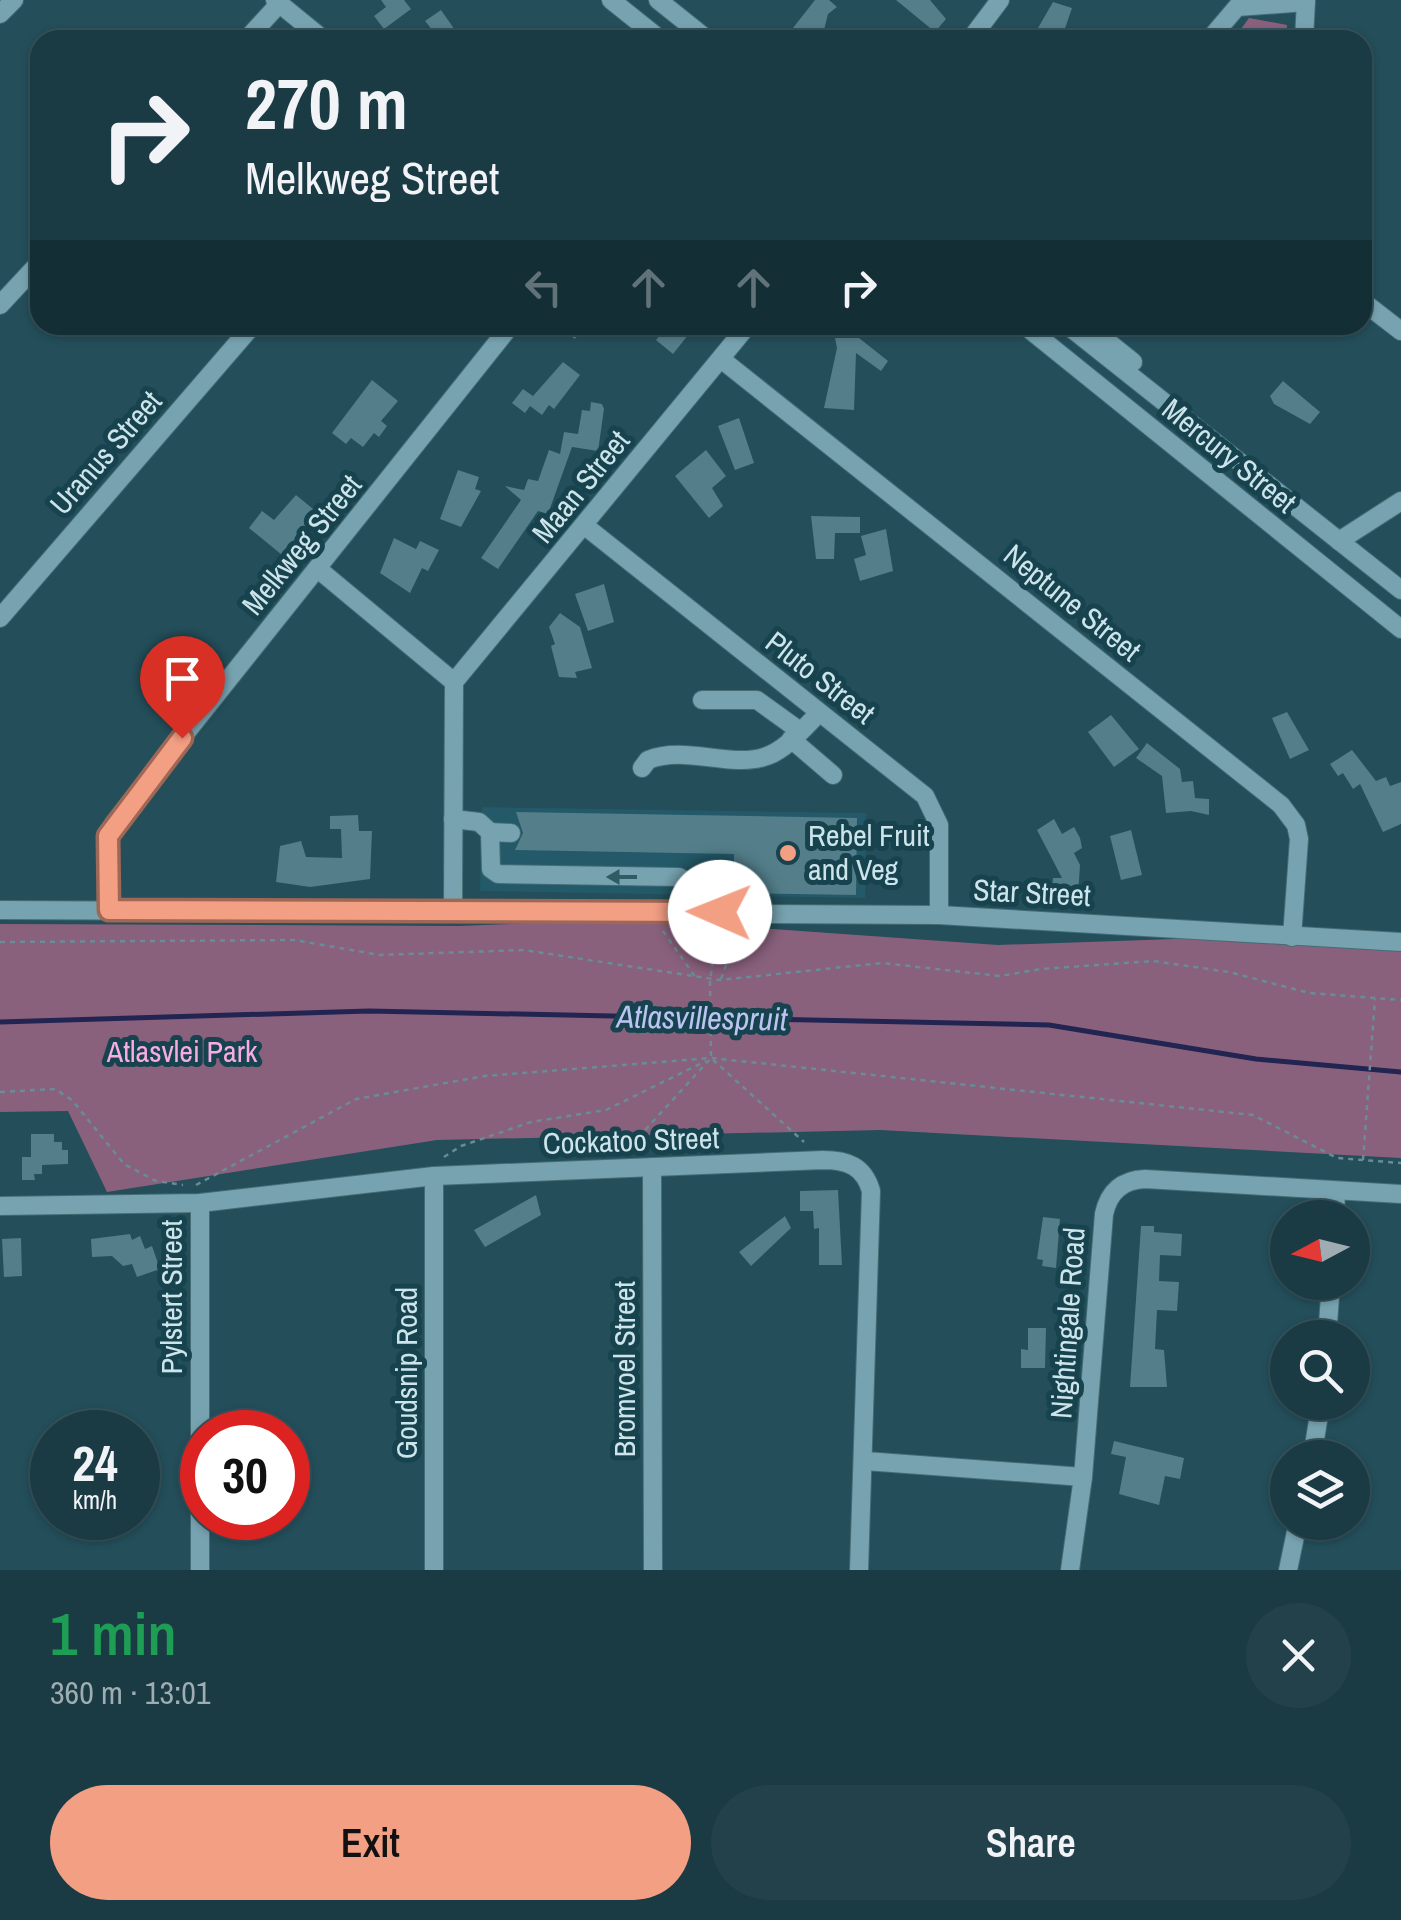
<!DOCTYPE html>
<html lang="en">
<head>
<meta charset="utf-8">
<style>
	:root { --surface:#1a3a44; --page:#23414b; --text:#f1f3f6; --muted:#9fadb2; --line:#38545d; --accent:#f39f84 }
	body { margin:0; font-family:"Archivo Narrow",sans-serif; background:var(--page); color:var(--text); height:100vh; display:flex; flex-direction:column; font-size:38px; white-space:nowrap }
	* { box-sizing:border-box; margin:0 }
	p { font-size:32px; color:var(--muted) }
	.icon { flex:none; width:55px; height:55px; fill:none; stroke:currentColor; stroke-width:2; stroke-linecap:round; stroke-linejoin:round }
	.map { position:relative; height:1570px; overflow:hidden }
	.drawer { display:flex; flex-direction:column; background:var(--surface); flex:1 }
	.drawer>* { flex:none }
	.top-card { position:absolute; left:30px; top:30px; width:1342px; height:305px; border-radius:30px; box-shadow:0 2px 8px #0004,0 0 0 2px var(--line); background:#1a3a44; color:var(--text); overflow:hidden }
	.needle { width:65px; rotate:263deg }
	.controls { position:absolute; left:1270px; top:1200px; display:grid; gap:20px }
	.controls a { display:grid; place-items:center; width:100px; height:100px; border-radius:50%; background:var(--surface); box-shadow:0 2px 8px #0004,0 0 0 2px var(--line); font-size:50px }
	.speed { position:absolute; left:30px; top:1410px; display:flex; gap:20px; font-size:50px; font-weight:700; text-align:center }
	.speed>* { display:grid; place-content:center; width:130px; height:130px; border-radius:50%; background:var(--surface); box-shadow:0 2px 8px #0004,0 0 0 2px var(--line); line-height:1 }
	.speed small { font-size:25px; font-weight:400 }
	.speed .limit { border:15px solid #d22; background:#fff; color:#111 }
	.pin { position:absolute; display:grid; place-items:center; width:85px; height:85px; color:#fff; margin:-102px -42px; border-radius:50% 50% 50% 0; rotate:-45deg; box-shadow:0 0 10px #0007 }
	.pin .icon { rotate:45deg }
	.me { position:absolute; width:110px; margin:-55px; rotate:271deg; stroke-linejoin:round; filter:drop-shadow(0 0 8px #0008) }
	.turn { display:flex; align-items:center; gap:35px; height:210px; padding:0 50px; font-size:45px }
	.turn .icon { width:130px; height:130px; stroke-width:2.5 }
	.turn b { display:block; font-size:70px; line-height:85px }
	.lanes { display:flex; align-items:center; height:95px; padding:0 50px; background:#0003; justify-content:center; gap:50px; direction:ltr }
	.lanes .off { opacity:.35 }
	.round { display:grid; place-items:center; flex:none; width:105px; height:105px; border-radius:52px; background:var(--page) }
	.head { display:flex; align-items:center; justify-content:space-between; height:170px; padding:0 50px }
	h1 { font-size:60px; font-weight:600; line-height:75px; color:#1e9e55 }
	.cta { display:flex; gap:20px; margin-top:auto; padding:20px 50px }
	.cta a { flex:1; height:115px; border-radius:60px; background:var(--accent); color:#111; font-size:40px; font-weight:600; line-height:115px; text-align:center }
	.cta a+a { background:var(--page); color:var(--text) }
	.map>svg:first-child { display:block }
</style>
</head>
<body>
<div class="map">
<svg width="1401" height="1570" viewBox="0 0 1401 1570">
	<rect width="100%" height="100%" fill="#234e5a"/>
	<!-- built -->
	<path fill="#235968" d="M482,807L866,813L865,898L480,891Z"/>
	<!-- green -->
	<g fill="#8a617d">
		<path d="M1249,18L1287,25L1286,40H1233Z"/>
		<path d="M634,919L998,945L1260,936L1401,947V1158L880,1130L437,1140L107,1192L68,1111L0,1112V924L459,926Z"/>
	</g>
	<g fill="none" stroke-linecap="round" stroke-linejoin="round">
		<!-- stream -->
		<path stroke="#222451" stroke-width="5" d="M0,1022L369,1011L1049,1025L1256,1059L1401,1072"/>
	</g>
	<!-- building -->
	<g fill="#537e8a">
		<path d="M381,0H404L411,9L384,29L374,16L386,7Z"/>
		<path d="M815,0H829L837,7L828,14L824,30L834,40H798L789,33Z"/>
		<path d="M896,0H930L946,19L935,32Z"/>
		<path d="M1053,2L1072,8L1061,40H1040L1043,30L1038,28Z"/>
		<path d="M441,10L462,40H418L433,31L425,21Z"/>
		<path d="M554,325H585L575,339Z"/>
		<path d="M668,325H696L673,354L656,340Z"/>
		<path d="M835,338H859L888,361L881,371L856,353L854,410L824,408L837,348Z"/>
		<path d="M563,362L580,375L554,409L549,405L542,415L530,406L525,413L512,403L523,389L533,396Z"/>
		<path d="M372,380L398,401L381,421L387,426L379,437L374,433L363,447L351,438L346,444L332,433Z"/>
		<path d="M1283,381L1320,412L1310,424L1274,404L1270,396Z"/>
		<path d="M591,402L602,404L604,409L598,451L572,447L548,514L538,511L498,569L481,558L521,500L505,486L524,490L528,479L538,481L549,450L560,454L564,432L578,434L582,410L590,411Z"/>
		<path d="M739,418L754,463L735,470L718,426Z"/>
		<path d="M706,450L726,476L712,488L723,506L709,518L675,476Z"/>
		<path d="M458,470L479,477L475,489L481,491L461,527L440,519Z"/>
		<path d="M296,495L318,513L282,555L249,528L262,511L274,520Z"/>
		<path d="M811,516L860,517V533H835L834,559H816Z"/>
		<path d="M886,529L893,571L860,581L854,559L866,555L861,536Z"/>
		<path d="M394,538L416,549L420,541L439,550L428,571L422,568L410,593L380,573Z"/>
		<path d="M604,584L614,622L588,631L575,594Z"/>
		<path d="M560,613L580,627L592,668L575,672L577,678L559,677L551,646L555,644L549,627Z"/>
		<path d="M1287,712L1309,750L1290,759L1272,718Z"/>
		<path d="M1111,715L1139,749L1114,767L1088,732Z"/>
		<path d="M1147,743L1180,769L1182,782L1193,781L1195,798L1209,799V815L1191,811L1166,813L1162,776L1136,758Z"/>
		<path d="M1352,750L1376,781L1386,777L1390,786L1401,782V824L1383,832L1360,784L1353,789L1343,773L1338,776L1330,764Z"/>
		<path d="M516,812L857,818L856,895L734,893V854L515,850L523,833Z"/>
		<path d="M358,815L359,831H372L370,879L310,887L276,882L280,846L301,841L306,857L342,858L341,829H330V816Z"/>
		<path d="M1054,819L1062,834L1074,827L1080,838L1082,848L1074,853L1080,865L1078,896L1052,894L1053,878H1062L1037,830Z"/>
		<path d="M1131,830L1142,875L1121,880L1110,836Z"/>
		<path d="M31,1134H54V1142H62V1150H68V1164L42,1165V1174H34L35,1180H22V1157H31Z"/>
		<path d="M838,1190L842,1265H819V1228L814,1229L813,1211H800V1191Z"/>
		<path d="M536,1195L541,1215L485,1247L474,1230Z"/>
		<path d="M785,1216L791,1228L751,1266L739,1252Z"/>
		<path d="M1043,1217L1060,1219L1056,1268L1042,1266L1043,1260L1037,1259Z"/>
		<path d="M1141,1226H1154V1232L1182,1234L1181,1256L1160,1255L1159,1281L1179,1282L1177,1311L1157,1310L1155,1349L1164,1350L1167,1387H1130Z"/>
		<path d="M130,1234L132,1240L140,1236L145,1249L152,1246L160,1269L137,1277L132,1264L123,1266L112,1256L92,1257L91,1239Z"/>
		<path d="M21,1238L22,1276L4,1277L2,1239Z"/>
		<path d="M1028,1328H1046L1045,1368H1021V1349L1028,1350Z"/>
		<path d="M1114,1441L1184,1458L1180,1479L1165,1476L1159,1505L1119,1494L1126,1457L1111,1454Z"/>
	</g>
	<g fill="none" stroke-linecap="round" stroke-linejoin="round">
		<!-- minor casing -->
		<g stroke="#446c75" stroke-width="20">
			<g id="minor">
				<path d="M275,0L324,40"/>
				<path d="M611,0L661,40"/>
				<path d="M658,0L708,40"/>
				<path d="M0,14L14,0"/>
				<path d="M246,40L279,4"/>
				<path d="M970,40L1000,0"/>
				<path d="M1209,40L1237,7L1306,2"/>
				<path d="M1304,40L1306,0"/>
				<path d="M1362,301L1401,331"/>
				<path d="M0,305L40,262"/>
				<path d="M1024,325L1401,629"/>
				<path d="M1067,325L1401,590"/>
				<path d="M1087,325L1133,362"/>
				<path d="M721,359L1281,805L1296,825L1299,839L1292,937"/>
				<path d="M585,526L925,796L939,825V915"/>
				<path d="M1339,541L1401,501"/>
				<path d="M318,569L454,682"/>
				<path d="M0,618L253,325"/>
				<path d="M702,700H757L800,731"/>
				<path d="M791,739L833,775"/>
				<path d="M642,768L648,760C685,745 728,768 764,757C785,751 804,728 819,713"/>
				<path d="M453,819L479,822L490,832L491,869L498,874L679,877L689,883V911"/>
				<path d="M490,832L511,833"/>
				<path d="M0,910L939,915L1401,942"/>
				<path d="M109,910L107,853L114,823L511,325"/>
				<path d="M453,911L454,682L748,325"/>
				<path d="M652,1167L653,1570"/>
				<path d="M0,1206L200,1203L434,1176L823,1160C847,1160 864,1166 871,1191L859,1570"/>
				<path d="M1335,1218L1336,1191"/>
				<path d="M1327,1338L1331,1282"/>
				<path d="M1312,1458L1321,1402"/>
				<path d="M865,1461L1083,1477"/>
				<path d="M200,1570V1203"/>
				<path d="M434,1570V1176"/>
				<path d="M1070,1570L1083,1477L1104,1214C1109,1191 1123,1180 1145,1179L1401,1194"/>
				<path d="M1288,1570L1298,1522"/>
			</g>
		</g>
		<!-- path -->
		<g stroke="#698c96" stroke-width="2.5" stroke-dasharray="5 5" stroke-linecap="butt">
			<path d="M663,931L696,978"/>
			<path d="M0,942L294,940L380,955L523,950L720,980L882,963L1000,976L1041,969L1153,961L1229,972L1309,993L1401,1000"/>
			<path d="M721,979L739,930"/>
			<path d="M711,1056L710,980L718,930"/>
			<path d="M0,1092L55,1089L72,1100L124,1164L156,1181L183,1185"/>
			<path d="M625,1152L711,1058L804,1142"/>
			<path d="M444,1157L461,1146L531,1122L606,1110L706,1061"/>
			<path d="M1363,1160L1375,999"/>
			<path d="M196,1185L356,1099L485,1076L711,1058L1253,1115L1337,1158L1401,1163"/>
		</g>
		<!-- minor -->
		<use href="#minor" stroke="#77a3b0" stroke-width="18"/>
	</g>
	<!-- one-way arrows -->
	<defs><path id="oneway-solid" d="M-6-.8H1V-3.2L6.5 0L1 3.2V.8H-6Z" transform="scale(2.5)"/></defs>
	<use fill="#2f5b67" href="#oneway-solid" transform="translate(622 877) rotate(-180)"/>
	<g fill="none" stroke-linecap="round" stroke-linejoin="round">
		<!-- route casing -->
		<g stroke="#9e6756" stroke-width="25">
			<path id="route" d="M182,738L108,836L109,910L720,912"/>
		</g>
		<!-- route -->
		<use href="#route" stroke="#f39f84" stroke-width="18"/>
	</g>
	<!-- markers -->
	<circle fill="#f39f84" stroke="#17434f" stroke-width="4" cx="788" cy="853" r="10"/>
	<g text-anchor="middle" stroke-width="10" stroke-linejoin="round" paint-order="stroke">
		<!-- street labels -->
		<g font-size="30" fill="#cde4eb" stroke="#17434f">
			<text transform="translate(106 453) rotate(-49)" y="10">Uranus Street</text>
			<text transform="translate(1229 456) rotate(39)" y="10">Mercury Street</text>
			<text transform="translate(581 487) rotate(-51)" y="10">Maan Street</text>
			<text transform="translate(302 545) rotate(-51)" y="10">Melkweg Street</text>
			<text transform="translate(1072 603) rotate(39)" y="10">Neptune Street</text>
			<text transform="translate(820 678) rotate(38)" y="10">Pluto Street</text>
			<text transform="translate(1032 893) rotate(3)" y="10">Star Street</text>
			<text transform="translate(631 1141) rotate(-2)" y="10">Cockatoo Street</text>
			<text transform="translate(172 1297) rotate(-90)" y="10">Pylstert Street</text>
			<text transform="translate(1068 1323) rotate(-86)" y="10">Nightingale Road</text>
			<text transform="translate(625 1369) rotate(-90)" y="10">Bromvoel Street</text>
			<text transform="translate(407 1373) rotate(-90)" y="10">Goudsnip Road</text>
		</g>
		<!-- poi labels -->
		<g font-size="30" fill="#cde4eb" stroke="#17434f" text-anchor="start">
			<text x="808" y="846">Rebel Fruit<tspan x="808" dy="34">and Veg</tspan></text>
		</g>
		<!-- park labels -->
		<g font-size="30" fill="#f8ace1" stroke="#17434f">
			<text x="182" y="1062">Atlasvlei Park</text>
		</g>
		<!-- water labels -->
		<g font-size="32" font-style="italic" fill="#bdc4f3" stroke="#17434f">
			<text transform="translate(702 1018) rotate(1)" y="11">Atlasvillespruit</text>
		</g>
	</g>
</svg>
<div class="controls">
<a><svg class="needle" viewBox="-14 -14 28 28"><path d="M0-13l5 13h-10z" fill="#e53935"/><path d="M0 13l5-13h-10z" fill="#9fadb2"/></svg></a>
<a><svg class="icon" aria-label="search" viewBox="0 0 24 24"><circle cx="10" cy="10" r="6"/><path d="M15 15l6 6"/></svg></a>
<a><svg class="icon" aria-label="layers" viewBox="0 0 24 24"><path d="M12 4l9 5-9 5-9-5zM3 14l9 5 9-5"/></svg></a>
</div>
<div class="speed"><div>24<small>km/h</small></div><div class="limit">30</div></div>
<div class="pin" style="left:182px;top:738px;background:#d93025"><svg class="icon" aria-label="arrive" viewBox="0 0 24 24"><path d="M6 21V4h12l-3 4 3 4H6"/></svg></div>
<svg class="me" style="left:720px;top:912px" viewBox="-20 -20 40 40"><circle r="19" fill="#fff"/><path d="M0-13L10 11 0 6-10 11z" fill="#f39f84"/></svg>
<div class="top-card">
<div class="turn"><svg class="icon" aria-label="right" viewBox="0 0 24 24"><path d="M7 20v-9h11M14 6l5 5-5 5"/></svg><div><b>270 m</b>Melkweg Street</div></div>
<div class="lanes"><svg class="icon off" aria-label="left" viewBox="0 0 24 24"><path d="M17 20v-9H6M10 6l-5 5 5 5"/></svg><svg class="icon off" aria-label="ahead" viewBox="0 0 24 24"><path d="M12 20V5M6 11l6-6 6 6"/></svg><svg class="icon off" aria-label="ahead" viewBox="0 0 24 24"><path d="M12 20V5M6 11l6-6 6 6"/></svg><svg class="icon" aria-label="right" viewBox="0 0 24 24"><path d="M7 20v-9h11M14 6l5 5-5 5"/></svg></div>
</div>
</div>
<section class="drawer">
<div class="head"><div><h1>1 min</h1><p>360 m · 13:01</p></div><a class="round"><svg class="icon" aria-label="close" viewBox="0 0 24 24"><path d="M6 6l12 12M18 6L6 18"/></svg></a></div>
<div class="cta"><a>Exit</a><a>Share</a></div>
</section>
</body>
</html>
